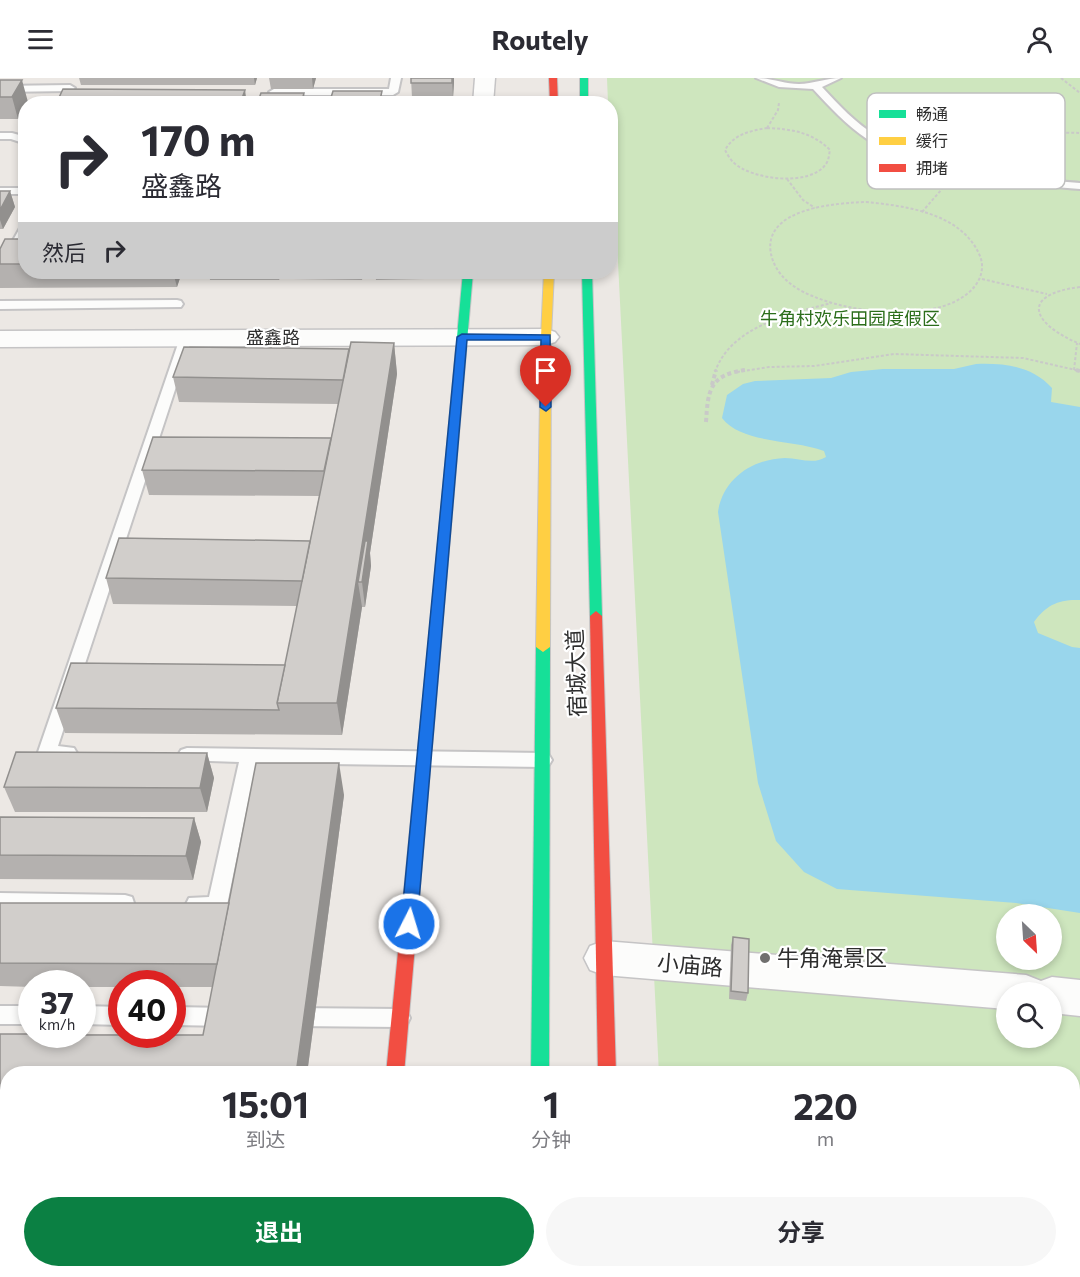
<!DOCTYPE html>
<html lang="zh">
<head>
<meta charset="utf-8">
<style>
	:root { --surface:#fff; --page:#f7f7f7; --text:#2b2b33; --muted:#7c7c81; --accent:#0b8043 }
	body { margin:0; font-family:Commissioner,"Noto Sans SC",sans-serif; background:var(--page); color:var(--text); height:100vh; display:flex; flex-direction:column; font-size:22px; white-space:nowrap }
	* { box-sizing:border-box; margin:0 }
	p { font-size:20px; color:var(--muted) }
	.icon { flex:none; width:33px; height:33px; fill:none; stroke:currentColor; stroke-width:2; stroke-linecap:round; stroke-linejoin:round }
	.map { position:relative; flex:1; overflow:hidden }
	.panel { position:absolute; left:0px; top:988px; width:1080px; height:212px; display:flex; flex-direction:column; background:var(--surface); border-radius:24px 24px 0 0; box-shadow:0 3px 9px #0003 }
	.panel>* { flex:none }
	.banner { position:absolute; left:18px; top:18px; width:600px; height:183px; border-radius:24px; box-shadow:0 3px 9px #0003; background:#fff; color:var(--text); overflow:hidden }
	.needle { width:39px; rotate:155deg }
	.tools { position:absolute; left:996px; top:826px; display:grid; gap:12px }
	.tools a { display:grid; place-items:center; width:66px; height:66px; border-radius:50%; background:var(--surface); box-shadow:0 3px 9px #0003; font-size:30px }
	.speed { position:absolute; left:18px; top:892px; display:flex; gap:12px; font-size:30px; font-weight:700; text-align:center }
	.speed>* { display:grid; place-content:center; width:78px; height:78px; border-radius:50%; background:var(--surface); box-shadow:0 3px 9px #0003; line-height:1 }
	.speed small { font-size:15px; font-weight:400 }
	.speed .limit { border:9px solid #d22; background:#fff; color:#111 }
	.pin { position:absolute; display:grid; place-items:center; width:51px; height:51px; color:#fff; margin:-62px -26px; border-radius:50% 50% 50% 0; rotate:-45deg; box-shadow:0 0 6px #0007 }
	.pin .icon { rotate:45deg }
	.me { position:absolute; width:66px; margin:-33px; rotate:5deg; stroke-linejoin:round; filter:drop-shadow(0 0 4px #0008) }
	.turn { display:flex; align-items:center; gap:21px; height:126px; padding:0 24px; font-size:27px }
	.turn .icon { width:78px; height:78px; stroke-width:2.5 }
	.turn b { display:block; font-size:42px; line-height:51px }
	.then { display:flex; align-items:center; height:57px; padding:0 24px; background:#0003; gap:12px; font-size:22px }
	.eta { display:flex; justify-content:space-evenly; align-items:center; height:102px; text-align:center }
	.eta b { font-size:36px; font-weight:700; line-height:42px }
	.button { display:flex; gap:12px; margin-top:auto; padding:12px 24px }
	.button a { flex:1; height:69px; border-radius:36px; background:var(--accent); color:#fff; font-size:24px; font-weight:700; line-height:69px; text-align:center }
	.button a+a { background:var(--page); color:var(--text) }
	header { display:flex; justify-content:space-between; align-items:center; height:78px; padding:0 24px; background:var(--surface); font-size:27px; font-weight:700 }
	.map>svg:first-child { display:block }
</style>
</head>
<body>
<header><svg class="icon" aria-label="menu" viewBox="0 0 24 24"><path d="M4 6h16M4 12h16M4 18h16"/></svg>Routely<svg class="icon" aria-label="person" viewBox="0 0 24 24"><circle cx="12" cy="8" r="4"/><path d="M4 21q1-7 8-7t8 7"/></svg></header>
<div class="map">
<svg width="1080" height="1199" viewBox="0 0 1080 1199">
	<rect width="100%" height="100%" fill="#ece8e4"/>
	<!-- green -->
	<path fill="#cee6be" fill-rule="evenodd" d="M607,0H1080V1199H670L669,1193L1072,1192V996H659L610,26L608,25ZM1006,837H1052V882H1006ZM1006,915H1052V960H1006Z"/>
	<!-- water -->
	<g fill="#99d6ec">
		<path d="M976,286C1005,285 1032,288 1052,310L1051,324L1080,329V522C1059,521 1046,527 1034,544L1038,555L1072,569L1080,570V835L1016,825L837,811L804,794L776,763L758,705L718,434C723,401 752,381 785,380C800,380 813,387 826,379L824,373C793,361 742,366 722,340L727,317L743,306L755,303L831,300L851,294L883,291H954Z"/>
		<path d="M1013,1193L1014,1199H849L848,1193Z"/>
	</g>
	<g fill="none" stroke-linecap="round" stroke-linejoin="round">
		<!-- lane casing -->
		<g stroke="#c5c4c5" stroke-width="4">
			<g id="lane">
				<path d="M391,0H401L398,14L393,17H274L269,14L274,11H389Z"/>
				<path d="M756,0C771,0 784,6 799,6C813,6 826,0 841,0L822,9C839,27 855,45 877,58C938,94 1010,99 1080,105V111C1009,105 928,102 867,61C846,47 830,29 813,11L779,9Z"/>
				<path d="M0,8L70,7L75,10L70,13L0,14Z"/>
				<path d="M434,20H483L488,23L485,26L430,25V21Z"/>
				<path d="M0,55H12L26,59V66L11,61H0Z"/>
				<rect x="0" y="110" width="26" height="6"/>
				<path d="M26,147V161L6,196L0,200V185L20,150Z"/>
				<path d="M177,222L181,223L183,226L181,229L0,231V223Z"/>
				<path d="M186,256L192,260L58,668L74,670L77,675L74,680L68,682L41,679L38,674L180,260Z"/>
				<path d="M187,670L543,675L549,677L552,682L549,687L543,689L256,685L227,827L224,833C213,836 200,835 189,832L186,826L189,820L209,819L239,684L181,682L178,677L181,672Z"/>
				<path d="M0,815L125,817L132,819L134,825L132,831L125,833L0,831Z"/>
				<rect x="0" y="928" width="32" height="18"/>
				<path d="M82,928L122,929V947L82,946Z"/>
				<path d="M172,929L229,930L236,933L239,939L236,945L229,948L172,947Z"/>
				<path d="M293,930L400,931L407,934L410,940L407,946L400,949L293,948L286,945L283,939L286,933Z"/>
				<path d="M286,1192H309V1199H285Z"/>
			</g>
		</g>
		<!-- street casing -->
		<g stroke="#c5c4c5" stroke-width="3">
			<g id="street">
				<path d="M475,0H495L493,26H473Z"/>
				<path d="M546,251L555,254L559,259L555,264L546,267L0,269V253Z"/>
				<path d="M604,863L1026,897L1041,903L1052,899L1080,902V938L1052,935V915H1006V931L604,897L590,892L584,880L590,868Z"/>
				<path d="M354,1192H400L399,1199H353Z"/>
			</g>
		</g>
		<!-- fast casing -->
		<g stroke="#c5c4c5" stroke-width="2">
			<g id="fast">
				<rect x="580" y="0" width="8" height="26"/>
				<path d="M463,194H473L445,518L439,522L433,518Z"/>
				<path d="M582,194H592L602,538L596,543L590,538Z"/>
				<path d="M543,564L550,569L549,996H531L536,569Z"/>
				<path d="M603,1192H622V1199H604Z"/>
			</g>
		</g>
		<!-- slow casing -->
		<g stroke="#c5c4c5" stroke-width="2">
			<path id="slow" d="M544,194H554L551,259L550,569L543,574L536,569L541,259Z"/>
		</g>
		<!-- jam casing -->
		<g stroke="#c5c4c5" stroke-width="2">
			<g id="jam">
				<path d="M549,0H557L558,26H550Z"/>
				<path d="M439,514L445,518L404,996H386L433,518Z"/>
				<path d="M596,533L602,538L616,996H598L590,538Z"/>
				<rect x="528" y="1192" width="18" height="7"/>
			</g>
		</g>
		<!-- path-far1 -->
		<g stroke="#c9c9c8" stroke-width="2" stroke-dasharray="3 2" stroke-linecap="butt">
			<path d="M1061,0L1080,15"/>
			<path d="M767,50C791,51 812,54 830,72C829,76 829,82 826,86C810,109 751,102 733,84C730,81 727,76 725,72C734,56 750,53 767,50Z"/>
			<path d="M767,50L778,32L779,25"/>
			<path d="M1012,82C1021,54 1055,54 1080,55"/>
			<path d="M787,101L803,122L815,130"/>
			<path d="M866,124C906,128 962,135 980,178C984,188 982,199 975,208C942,250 834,235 795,209C783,201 774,190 771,176C762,130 836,125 866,124Z"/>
			<path d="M922,134L942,111"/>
			<path d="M982,201L1047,216"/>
			<path d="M1080,209C1017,217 1034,247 1080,266"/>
			<path d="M1074,292L1077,265"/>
			<path d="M715,294C731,248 790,236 831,225"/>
			<path d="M737,294L769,289L814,288L894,276L1023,280L1080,293"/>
		</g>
		<!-- path -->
		<g stroke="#c9c9c8" stroke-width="4" stroke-dasharray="4 3" stroke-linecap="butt">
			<path d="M1076,292L1080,293"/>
			<path d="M712,307L716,292"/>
			<path d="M706,344C708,313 709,297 745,292"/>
		</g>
		<!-- lane -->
		<use href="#lane" fill="#fcfcfb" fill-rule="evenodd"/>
		<!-- street -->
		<use href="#street" fill="#fcfcfb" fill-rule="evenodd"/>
		<!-- fast -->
		<use href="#fast" fill="#16e098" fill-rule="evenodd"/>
		<!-- slow -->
		<use href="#slow" fill="#ffcf43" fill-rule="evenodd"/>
		<!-- jam -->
		<use href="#jam" fill="#f24e42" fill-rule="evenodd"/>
	</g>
	<!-- wall -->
	<g fill="#b4b1af">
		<path d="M79,0H257L255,7H81Z"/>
		<path d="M269,0H316L313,11H271Z"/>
		<path d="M411,0H454L453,20H451V26H408L412,20Z"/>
		<path d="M0,2L28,24L26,26V29L18,41H0Z"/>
		<path d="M0,113H10L15,129L3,151H0Z"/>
		<path d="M26,161V194H182L177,209L0,210V171Z"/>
		<path d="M209,194H281L279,202H210Z"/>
		<path d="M292,194H364L362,202L293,201Z"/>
		<path d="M375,194H426L425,201L376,202Z"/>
		<path d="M394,265L397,296L370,475L371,488L365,529H362L342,657L65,655L56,630L285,587L297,528L113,526L106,500L310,463L319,418L149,417L142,392L331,360L338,326L179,324L173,299L349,271Z"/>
		<path d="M207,675L214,700L207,734H15L4,709Z"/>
		<path d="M344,717L307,996H8V1073H0V956L203,957L213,909H172V906H122V909H82V906H32V909L0,908V825H229Z"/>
		<path d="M0,739L194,740L201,764L193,802L0,801Z"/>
		<path d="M733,859L748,915L746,923L729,921L731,867Z"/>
	</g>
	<!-- shaded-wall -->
	<g fill="#92908e">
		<path d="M254,0H257L255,7Z"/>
		<path d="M312,0H316L313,11Z"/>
		<path d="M452,0H454V5L453,20Z"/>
		<path d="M22,2L28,24L26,26V29L18,41L12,19Z"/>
		<path d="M245,12L247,26H240Z"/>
		<path d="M304,15L305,26H301Z"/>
		<path d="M10,113L15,129L3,151L0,142V132Z"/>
		<path d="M173,194H182L177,209Z"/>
		<path d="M278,194H281L279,202Z"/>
		<path d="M394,265L397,296L370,475L371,488L365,529L362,504H358L362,529L342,657L337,625Z"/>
		<path d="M207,675L214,700L207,734L200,710Z"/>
		<path d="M339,685L344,717L307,996H296Z"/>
		<path d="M194,740L201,764L193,802L186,778Z"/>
		<path d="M7,1128L8,1130V1172L0,1198V1150Z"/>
		<path d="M128,1192H139L137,1199H127Z"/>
		<path d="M268,1192H275L274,1199H267Z"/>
	</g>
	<!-- building -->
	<g fill="#d1cecb" stroke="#92908e" stroke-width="1.5">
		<rect x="411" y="0" width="41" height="5"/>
		<path d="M0,2H22L12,19H0Z"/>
		<path d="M63,11L245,12L240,26H56Z"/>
		<path d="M333,13H382L380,22H389L388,26H329Z"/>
		<path d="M261,15H304L301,26H257Z"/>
		<path d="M409,20H451L450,26H408Z"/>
		<path d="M0,113H10L0,132Z"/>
		<path d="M5,161H26V186H0V171Z"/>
		<path d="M351,264L394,265L337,625H277Z"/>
		<path d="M184,269L349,271L343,302L173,299Z"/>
		<path d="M153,359L331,360L324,393L142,392Z"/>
		<path d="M119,460L310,463L302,503L106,500Z"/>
		<path d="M365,463H368L362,504H358Z"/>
		<path d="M71,585L285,587L277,625L279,632L56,630Z"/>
		<path d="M16,674L207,675L200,710L4,709Z"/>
		<path d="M256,685H339L296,996H8V1046H0V956H32V957H203Z"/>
		<path d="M0,739L194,740L186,778L0,777Z"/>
		<path d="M0,825H229L217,886L0,885Z"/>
		<path d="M733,859L749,861L748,915L731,913Z"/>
		<path d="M0,1128H7L0,1150Z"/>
		<path d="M8,1190V1192H128L127,1199H5Z"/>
		<path d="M146,1192H268L267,1199H145Z"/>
	</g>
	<!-- route -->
	<path fill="#1a73e8" stroke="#114b97" stroke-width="1.5" d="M462,256L550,257L551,329L546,333L540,329L541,262H467L417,846L414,850L409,852L403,850L401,846L457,259Z"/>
	<!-- markers -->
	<circle fill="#706f6e" stroke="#fff" stroke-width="2" cx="765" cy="880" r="6"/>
	<g text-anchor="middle" stroke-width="4.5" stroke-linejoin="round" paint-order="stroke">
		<!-- far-park labels -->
		<g font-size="18" fill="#2c6e1b" stroke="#fff">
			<text x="850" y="247">牛角村欢乐田园度假区</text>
		</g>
		<!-- far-street labels -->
		<g font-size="18" fill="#2e2e2e" stroke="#fff">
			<text x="273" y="266">盛鑫路</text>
		</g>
		<!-- street labels -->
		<g font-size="22" fill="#2e2e2e" stroke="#fff">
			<text transform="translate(576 595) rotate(-92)" y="8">宿城大道</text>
			<text transform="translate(690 887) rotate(5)" y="8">小庙路</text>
		</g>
		<!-- poi labels -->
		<g font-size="22" fill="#2e2e2e" stroke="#fff" text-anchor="start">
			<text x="777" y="888">牛角淹景区</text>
		</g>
	</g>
	<!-- legend -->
	<rect x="867" y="15" width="198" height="96" rx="9" fill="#fff" stroke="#c0c0c0" stroke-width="1.5"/>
	<rect x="879" y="32" width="27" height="8" fill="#16e098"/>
	<rect x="879" y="59" width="27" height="8" fill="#ffcf43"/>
	<rect x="879" y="86" width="27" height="8" fill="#f24e42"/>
	<g font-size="16" fill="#2e2e2e">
		<text x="916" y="42">畅通</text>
		<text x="916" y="69">缓行</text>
		<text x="916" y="96">拥堵</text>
	</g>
</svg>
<div class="tools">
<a><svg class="needle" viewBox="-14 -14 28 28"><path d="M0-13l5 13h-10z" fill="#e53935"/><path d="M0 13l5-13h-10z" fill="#7c7c81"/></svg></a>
<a><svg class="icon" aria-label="search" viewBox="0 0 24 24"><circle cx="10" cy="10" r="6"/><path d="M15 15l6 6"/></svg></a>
</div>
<div class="speed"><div>37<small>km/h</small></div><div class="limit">40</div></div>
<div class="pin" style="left:546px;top:329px;background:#d93025"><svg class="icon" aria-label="arrive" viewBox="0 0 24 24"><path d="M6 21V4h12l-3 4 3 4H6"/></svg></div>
<svg class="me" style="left:409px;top:846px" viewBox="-20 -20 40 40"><circle r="17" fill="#1a73e8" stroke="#fff" stroke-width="3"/><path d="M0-11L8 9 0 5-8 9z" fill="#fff"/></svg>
<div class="banner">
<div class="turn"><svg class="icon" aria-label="right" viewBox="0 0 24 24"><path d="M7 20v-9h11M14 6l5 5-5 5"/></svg><div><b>170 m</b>盛鑫路</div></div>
<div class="then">然后<svg class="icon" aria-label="right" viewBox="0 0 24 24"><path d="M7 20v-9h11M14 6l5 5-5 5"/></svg></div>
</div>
<section class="panel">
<div class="eta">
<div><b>15:01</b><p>到达</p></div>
<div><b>1</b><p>分钟</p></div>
<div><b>220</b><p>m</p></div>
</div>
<div class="button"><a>退出</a><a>分享</a></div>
</section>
</div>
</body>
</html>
